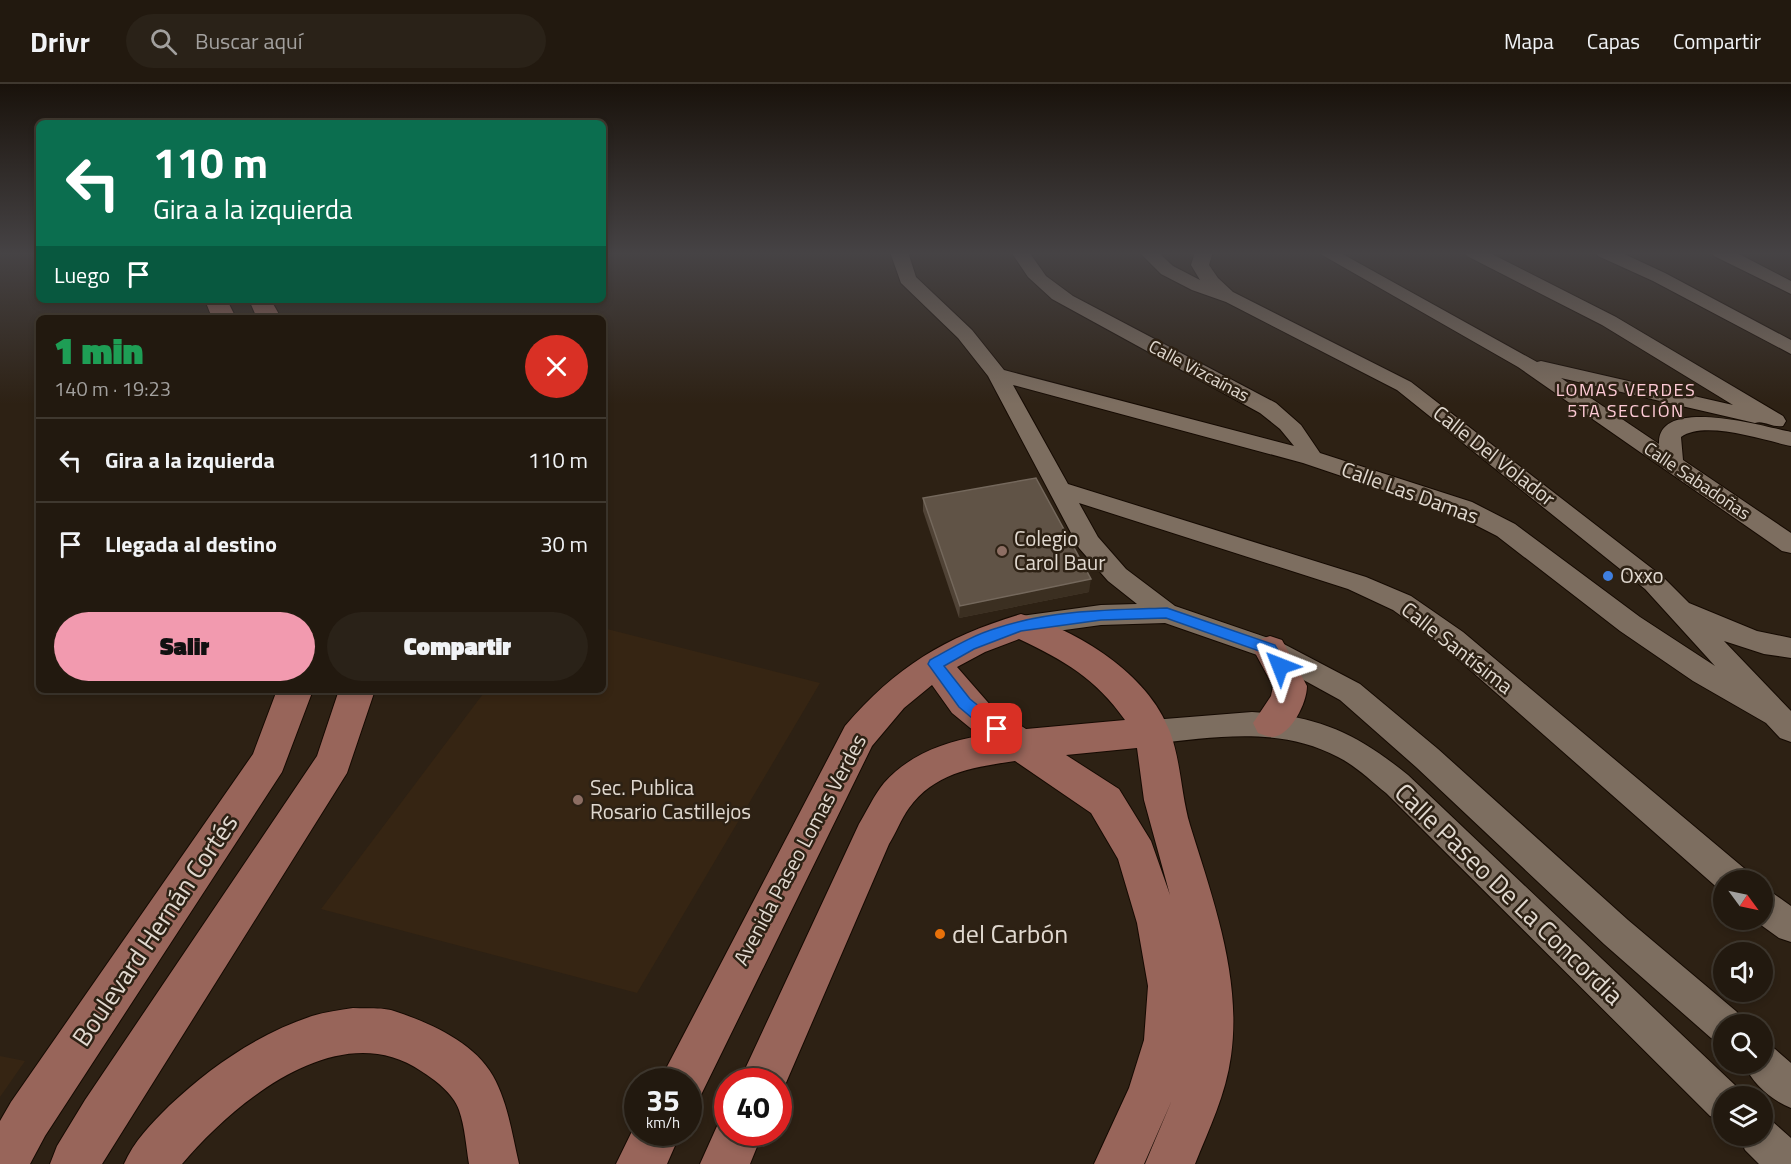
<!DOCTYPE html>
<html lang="es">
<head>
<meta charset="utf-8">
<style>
	:root { --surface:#22190f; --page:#2a2218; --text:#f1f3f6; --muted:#a2a09e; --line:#3f382f; --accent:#f29aaf }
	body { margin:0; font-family:"Titillium Web",sans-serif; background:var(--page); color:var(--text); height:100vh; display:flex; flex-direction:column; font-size:22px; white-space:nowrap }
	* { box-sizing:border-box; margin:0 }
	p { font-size:20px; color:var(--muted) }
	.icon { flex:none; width:33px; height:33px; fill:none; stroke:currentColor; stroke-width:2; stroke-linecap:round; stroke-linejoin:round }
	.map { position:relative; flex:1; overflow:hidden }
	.panel { position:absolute; left:36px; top:231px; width:570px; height:378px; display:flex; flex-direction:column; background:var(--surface); border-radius:9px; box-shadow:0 3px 9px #0003,0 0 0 2px var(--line) }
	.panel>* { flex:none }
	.guide { position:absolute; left:36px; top:36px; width:570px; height:183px; border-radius:9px; box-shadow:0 3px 9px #0003,0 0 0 2px var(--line); background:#0b6e4f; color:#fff; overflow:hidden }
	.needle { width:39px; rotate:123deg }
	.controls { position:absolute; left:1713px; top:786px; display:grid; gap:12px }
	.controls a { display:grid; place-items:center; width:60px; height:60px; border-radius:50%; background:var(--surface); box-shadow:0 3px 9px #0003,0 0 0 2px var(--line); font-size:30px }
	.speed { position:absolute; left:624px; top:984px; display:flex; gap:12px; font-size:30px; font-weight:700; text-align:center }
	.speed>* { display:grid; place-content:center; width:78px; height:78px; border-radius:50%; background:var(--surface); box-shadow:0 3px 9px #0003,0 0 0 2px var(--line); line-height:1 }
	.speed small { font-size:15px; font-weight:400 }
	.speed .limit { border:9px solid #d22; background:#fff; color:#111 }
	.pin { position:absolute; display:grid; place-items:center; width:51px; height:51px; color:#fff; margin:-26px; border-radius:12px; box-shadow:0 3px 9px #0006 }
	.me { position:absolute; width:66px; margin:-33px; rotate:315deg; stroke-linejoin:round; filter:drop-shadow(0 0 4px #0008) }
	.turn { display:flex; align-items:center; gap:21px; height:126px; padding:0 18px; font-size:27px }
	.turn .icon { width:78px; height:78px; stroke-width:2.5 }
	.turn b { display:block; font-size:42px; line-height:51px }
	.then { display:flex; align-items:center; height:57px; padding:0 18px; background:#0003; gap:12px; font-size:22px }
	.round { display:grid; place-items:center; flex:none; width:63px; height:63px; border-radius:32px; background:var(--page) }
	.head { display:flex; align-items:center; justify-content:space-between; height:102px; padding:0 18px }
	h1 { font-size:36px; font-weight:800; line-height:45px; color:#1e9e55 }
	.action { display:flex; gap:12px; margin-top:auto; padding:12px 18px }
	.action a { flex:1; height:69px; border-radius:36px; background:var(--accent); color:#111; font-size:24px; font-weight:800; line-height:69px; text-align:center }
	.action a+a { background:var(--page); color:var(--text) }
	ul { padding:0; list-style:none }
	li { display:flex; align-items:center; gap:18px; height:84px; padding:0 18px; border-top:2px solid var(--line) }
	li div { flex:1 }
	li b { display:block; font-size:22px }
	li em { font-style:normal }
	header { display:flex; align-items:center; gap:36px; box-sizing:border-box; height:84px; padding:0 30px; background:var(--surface); border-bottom:2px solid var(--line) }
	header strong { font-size:28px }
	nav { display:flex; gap:33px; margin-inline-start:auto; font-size:21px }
	.search { width:420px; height:54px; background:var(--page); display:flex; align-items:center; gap:15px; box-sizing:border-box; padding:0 21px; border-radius:33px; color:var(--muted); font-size:22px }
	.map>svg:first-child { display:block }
</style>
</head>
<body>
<header>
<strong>Drivr</strong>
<div class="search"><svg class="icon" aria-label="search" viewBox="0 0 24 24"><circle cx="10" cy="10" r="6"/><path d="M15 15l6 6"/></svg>Buscar aquí</div>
<nav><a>Mapa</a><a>Capas</a><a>Compartir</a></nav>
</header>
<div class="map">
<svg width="1791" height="1080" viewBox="0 0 1791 1080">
	<rect width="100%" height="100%" fill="#2d2114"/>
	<!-- built -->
	<g fill="#362513">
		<path d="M603,544L820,599L637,909L321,825L486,606H603Z"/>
		<path d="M0,972L25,977L0,1013Z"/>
	</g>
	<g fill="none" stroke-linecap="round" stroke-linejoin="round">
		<!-- street casing -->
		<g stroke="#150a02" stroke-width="2">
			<g id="street">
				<path d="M890,168H908L916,193L972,246L1004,286L1294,362L1280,345L1260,329L1052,215L1028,193L1011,168H1029L1046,192L1073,212L1276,319L1301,341L1320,369L1472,418L1515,440L1640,533L1715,582L1645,505L1397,306L1226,218L1192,206L1161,190L1139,168H1158L1173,182L1200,196L1191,181L1195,168H1213L1209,181L1218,194L1233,208L1411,298L1663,493L1689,519L1757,547L1791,554V574L1764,570L1724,557L1791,627V658L1780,654L1766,639L1693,597L1620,547L1497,452L1454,430L1303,379L1013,301L1068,400L1366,493L1411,512L1463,548L1745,785L1750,796H1724V808L1721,807L1443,562L1393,526L1348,505L1079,419L1098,453L1126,485L1175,522L1280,558L1360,600L1438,665L1628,836L1737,928L1742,940H1724V959L1711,954L1604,860L1416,683L1340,616L1260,572L1165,539L1101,541L1021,552L1011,549L1007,542L1011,535L1021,532L1101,521L1137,520L1108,497L1079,464L988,292L958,254L901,199Z"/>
				<path d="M1317,168H1339L1537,278L1541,277L1733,321L1602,241L1467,172L1465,168H1488L1616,233L1783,332L1786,337L1783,342C1772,344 1764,336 1755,339L1561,294L1659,360C1657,311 1765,343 1791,348V362C1763,356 1705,336 1681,353L1683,376L1791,449V469L1782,467L1518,283Z"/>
				<path d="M1596,168H1620L1665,189L1791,256V270L1653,197L1598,172Z"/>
				<path d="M1712,168H1735L1791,197V210L1714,172Z"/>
				<path d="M1252,628C1319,632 1356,649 1408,691L1738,1004L1741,1012H1724V1037L1710,1032L1386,709C1371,697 1356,682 1338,673C1280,642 1215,653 1152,660L1141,656L1137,648L1141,640L1152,636Z"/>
				<path d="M1762,805L1774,810L1791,822V858L1779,854L1754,836H1762Z"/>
				<path d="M1762,959L1775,965L1791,979V1024C1771,1016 1752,999 1744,980H1762Z"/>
				<path d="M1762,1033L1773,1038L1791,1054V1080H1759L1745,1066L1739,1052H1762Z"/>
			</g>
		</g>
		<!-- secondary casing -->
		<g stroke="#150a02" stroke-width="2">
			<g id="secondary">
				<path d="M205,216H227L236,234H212Z"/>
				<path d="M249,216H271L281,234H257Z"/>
				<path d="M1021,530C1078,547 1148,589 1170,648C1181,677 1181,711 1190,741C1213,815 1242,894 1231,972C1226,1010 1209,1045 1195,1080H1145L1172,1016L1144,1080H1094L1129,1004L1144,956L1148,902L1137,839L1118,775L1091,729L1015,677C975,683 935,688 909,724C901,735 896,749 889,760L779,1015L778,998H739L859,740C867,727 874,711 884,699C909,671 943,658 980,652L952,629L932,601L904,624L872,662L699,1015L688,1019V998H659L845,642C896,582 947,552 1021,530ZM1019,555C1065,577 1095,594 1125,636L1026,645L992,623L957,583L985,568ZM1137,664L1144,716L1170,811L1151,757L1119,705L1066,671Z"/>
				<path d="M1270,552L1282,556L1307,602C1307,619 1291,651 1273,653C1268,653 1263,651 1258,649L1253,639L1271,612L1273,602L1253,565L1258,556Z"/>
				<path d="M277,606H313L282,688L45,1052L30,1080H0V1037L11,1018L253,670Z"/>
				<path d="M339,606H375L347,689L102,1080H50L57,1062L85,1016L317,672Z"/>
				<path d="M353,924C366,925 382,923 394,927C430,939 474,958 493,992C508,1019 512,1050 519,1080H469C466,1062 465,1043 459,1026C453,1009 435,996 421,987C338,931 234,1019 182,1080H124C134,1057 151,1040 169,1022C210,983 258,950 312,932C325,928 340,926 353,924Z"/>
				<path d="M728,1028V1048H763L750,1080H700L722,1031Z"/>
				<path d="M638,1035V1048H681L667,1080H616Z"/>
			</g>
		</g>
		<!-- street -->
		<use href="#street" fill="#7d6e60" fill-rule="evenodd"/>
		<!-- secondary -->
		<use href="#secondary" fill="#98655a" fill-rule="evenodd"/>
	</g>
	<!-- wall -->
	<path fill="#504336" d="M923,414L1089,508L959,534L923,427Z"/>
	<!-- shaded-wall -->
	<path fill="#3b2f21" d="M1091,495L1089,508L959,534L960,522Z"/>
	<!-- building -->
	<path fill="#605346" stroke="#74685c" stroke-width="1.5" d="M1036,394L1091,495L960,522L923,414Z"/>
	<!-- sky -->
	<linearGradient id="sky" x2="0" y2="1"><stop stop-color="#19120b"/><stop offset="0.53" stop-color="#464345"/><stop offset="1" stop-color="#464345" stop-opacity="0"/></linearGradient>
	<rect width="1791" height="320" fill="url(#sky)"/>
	<!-- route -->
	<path fill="#1a73e8" stroke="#114b97" stroke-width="1.5" d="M1167,524L1275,561L1287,582L1285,586H1275L1265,569L1166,534L1101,536L1021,547L974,565L944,582L970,615L1002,641L1004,645L1002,650H991L959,623L928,580L930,576C952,564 973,551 997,544C1051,526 1110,526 1167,524Z"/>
	<!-- markers -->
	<g fill="#8d6e63" stroke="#2d2114" stroke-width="2">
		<circle cx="1002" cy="467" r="6"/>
		<circle cx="578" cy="716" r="6"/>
	</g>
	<circle fill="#3f7fe0" stroke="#2d2114" stroke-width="2" cx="1608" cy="492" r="6"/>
	<circle fill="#e8710a" stroke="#2d2114" stroke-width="2" cx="940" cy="850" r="6"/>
	<g text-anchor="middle" stroke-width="5" stroke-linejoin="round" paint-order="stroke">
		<!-- far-street labels -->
		<g font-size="18" fill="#e1d9d0" stroke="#2d2114">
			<text transform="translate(1199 287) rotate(28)" y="6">Calle Vizcaínas</text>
			<text transform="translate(1697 397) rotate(34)" y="6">Calle Sabadoñas</text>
		</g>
		<!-- far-neighbourhood labels -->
		<g font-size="18" letter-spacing="1.5" fill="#fecbd6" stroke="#2d2114">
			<text x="1626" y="312">LOMAS VERDES<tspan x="1626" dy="21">5TA SECCIÓN</tspan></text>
		</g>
		<!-- street labels -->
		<g font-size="21" fill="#e1d9d0" stroke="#2d2114">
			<text transform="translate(1494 372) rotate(38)" y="7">Calle Del Volador</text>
			<text transform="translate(1410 409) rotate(20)" y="7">Calle Las Damas</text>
			<text transform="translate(1457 564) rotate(38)" y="7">Calle Santísima</text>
			<text transform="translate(800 766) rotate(-62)" y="7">Avenida Paseo Lomas Verdes</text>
		</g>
		<!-- poi labels -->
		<g font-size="21" fill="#e1d9d0" stroke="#2d2114" text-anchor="start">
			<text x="1014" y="462">Colegio<tspan x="1014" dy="24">Carol Baur</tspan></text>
			<text x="1620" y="499">Oxxo</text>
			<text x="590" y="711">Sec. Publica<tspan x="590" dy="24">Rosario Castillejos</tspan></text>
		</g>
		<!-- near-street labels -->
		<g font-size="26" fill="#e1d9d0" stroke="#2d2114">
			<text transform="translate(1509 810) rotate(44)" y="9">Calle Paseo De La Concordia</text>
			<text transform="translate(155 846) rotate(-56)" y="9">Boulevard Hernán Cortés</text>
		</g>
		<!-- near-poi labels -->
		<g font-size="26" fill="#e1d9d0" stroke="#2d2114" text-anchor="start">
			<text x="952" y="859">del Carbón</text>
		</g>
	</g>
</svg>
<div class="controls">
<a><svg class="needle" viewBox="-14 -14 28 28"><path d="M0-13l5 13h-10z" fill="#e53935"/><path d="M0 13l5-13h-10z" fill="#a2a09e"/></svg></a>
<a><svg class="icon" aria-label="sound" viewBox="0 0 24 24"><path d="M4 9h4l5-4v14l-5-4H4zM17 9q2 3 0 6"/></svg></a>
<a><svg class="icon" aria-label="search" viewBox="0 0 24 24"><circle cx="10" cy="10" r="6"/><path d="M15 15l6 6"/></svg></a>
<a><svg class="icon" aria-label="layers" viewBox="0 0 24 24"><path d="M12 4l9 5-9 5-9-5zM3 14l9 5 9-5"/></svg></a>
</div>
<div class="speed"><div>35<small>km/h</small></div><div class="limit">40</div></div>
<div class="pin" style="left:997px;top:645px;background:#d93025"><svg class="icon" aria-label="arrive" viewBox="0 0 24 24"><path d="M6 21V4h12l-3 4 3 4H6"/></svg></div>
<svg class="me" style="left:1280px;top:582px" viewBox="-20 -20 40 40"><path d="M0-17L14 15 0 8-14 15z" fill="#1a73e8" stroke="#fff" stroke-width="4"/></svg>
<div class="guide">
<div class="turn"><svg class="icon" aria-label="left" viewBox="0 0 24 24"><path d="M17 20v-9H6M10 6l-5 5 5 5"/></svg><div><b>110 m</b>Gira a la izquierda</div></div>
<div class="then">Luego<svg class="icon" aria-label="arrive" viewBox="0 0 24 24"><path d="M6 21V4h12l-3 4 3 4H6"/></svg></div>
</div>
<section class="panel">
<div class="head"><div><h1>1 min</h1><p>140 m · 19:23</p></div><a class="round" style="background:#d93025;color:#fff"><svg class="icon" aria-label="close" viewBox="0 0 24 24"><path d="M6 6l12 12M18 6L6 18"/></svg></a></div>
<ul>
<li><svg class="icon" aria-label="left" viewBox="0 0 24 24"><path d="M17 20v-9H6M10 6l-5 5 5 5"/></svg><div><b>Gira a la izquierda</b></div><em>110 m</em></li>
<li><svg class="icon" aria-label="arrive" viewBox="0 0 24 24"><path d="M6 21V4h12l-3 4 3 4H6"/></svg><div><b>Llegada al destino</b></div><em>30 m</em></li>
</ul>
<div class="action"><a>Salir</a><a>Compartir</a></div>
</section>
</div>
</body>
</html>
